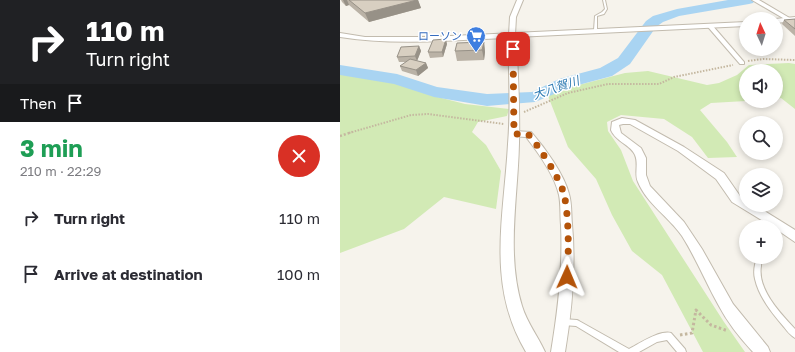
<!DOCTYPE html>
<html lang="en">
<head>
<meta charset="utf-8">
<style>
	:root { --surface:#fff; --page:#f2f2f3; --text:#2b2b33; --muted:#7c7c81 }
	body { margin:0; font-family:"Golos Text","Noto Sans JP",sans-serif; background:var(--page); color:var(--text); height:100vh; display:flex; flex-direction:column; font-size:15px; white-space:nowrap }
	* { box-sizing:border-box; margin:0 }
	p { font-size:13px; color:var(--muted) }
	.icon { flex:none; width:22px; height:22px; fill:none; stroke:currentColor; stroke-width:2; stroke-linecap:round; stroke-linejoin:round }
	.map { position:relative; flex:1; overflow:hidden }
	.panel { display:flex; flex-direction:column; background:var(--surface); width:340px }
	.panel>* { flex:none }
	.top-card { background:#202124; color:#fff; overflow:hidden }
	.needle { width:26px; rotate:356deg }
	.tools { position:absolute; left:399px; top:12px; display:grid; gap:8px }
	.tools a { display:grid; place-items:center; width:44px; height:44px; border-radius:50%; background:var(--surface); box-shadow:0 2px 6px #0003; font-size:20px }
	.pin { position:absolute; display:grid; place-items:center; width:34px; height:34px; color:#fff; margin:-17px; border-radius:8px; box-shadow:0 2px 6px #0006 }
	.me { position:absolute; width:44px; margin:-22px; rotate:1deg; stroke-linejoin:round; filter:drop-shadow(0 0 3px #0008) }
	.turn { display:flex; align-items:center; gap:14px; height:84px; padding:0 20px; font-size:18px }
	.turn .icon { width:52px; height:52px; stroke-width:2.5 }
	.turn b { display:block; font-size:28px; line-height:34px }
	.then { display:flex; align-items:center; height:38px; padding:0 20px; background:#0003; gap:8px; font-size:15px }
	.round { display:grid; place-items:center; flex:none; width:42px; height:42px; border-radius:21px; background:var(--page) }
	.overview { display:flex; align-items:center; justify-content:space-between; height:68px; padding:0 20px }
	h1 { font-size:24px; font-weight:700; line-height:30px; color:#1e9e55 }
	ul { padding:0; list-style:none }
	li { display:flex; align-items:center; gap:12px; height:56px; padding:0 20px }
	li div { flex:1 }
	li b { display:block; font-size:15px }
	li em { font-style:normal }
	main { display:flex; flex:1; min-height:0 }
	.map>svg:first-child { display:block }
</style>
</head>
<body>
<main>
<section class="panel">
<div class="top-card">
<div class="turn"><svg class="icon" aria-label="right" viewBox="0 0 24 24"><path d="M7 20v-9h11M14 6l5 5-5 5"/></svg><div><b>110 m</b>Turn right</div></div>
<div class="then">Then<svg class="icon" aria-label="arrive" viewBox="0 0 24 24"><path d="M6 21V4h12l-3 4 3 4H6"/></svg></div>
</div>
<div class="overview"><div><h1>3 min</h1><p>210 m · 22:29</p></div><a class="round" style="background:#d93025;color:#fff"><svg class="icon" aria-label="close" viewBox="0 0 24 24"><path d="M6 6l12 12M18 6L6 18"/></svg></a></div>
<ul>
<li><svg class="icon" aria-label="right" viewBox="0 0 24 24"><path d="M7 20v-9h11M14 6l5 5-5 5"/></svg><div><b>Turn right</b></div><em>110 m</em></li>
<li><svg class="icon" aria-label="arrive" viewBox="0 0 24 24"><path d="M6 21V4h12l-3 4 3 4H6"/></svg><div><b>Arrive at destination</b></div><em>100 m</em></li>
</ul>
</section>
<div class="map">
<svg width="455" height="352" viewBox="0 0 455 352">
	<rect width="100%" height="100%" fill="#f6f3ec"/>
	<!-- green -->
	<g fill="#d2eab5">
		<path d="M449,63L455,64V109L441,98L436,99V71H406V101L371,103L360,110L387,142L397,157L368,158L352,137L324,119L281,115L267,122L268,131L281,150L293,181L384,322L405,352H363L322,275L292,251L272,215L256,179L228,147L208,96L231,87L285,73L308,71L367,85L379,83L397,75L409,65Z"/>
		<path d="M0,74L54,83L90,95L125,104L169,109L167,116L138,122L132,132L146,145L161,171L156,209L104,197L64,229L0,253Z"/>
	</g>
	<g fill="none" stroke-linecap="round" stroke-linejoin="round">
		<!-- river -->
		<path fill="#a9d4f2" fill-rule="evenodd" d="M388,0H415L413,3L409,4L339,16L323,22L316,27L290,64L272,76L231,87L195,102L147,106L94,97L54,84L0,75V65L57,74L97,87L147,94L192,92L219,79L260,68L278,58L306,21L313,16L337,9Z"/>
		<!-- service casing -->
		<g stroke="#c2bbae" stroke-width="2">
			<g id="service">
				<path d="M263,0H265L267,9L264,14L257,16V29L254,30L255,16L262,12L265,9Z"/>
				<path d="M417,257H423C422,260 421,263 421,266C417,289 440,313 455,329V338C450,335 447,331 444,327C432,313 419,297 415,279C413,271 415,264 417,257Z"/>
				<path d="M223,319L237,320L239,321L289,349C299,344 319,330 331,333L345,349L346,352H337L327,340L317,342L299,352H279L236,326L223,325L221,324L220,322L221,320Z"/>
			</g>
		</g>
		<!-- minor casing -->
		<g stroke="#c2bbae" stroke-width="2">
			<g id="minor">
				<path d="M177,0H183L176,17L175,35L172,37L169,35L170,17Z"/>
				<path d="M412,0H419L453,20L448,21Z"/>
				<path d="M368,25H372L404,62V64H400L368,27Z"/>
				<path d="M282,118L295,120L344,147L384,173L400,196L406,200V205H415L455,230V242L436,229V227H433L392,202L376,179L338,151L290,124H283L279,125L281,133L301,148L306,158V175L310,186L344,222L362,249L393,304L428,347L430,352H413C400,338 388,323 379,306C366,283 356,258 342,236C329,217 307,204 298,182C294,174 299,164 295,155C291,145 276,142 271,130L272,122Z"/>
				<path d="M174,131L191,132C205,148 224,174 229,194C232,204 231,215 232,224C236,267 232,310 225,352H211C218,310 223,268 221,225C220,215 221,204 219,195C215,176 197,151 186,137L171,136L170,134Z"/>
			</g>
		</g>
		<!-- tertiary casing -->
		<g stroke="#c2bbae" stroke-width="2">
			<g id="tertiary">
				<path d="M455,17V21L436,23L435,19Z"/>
				<path d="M406,22V26L176,37C178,72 180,108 179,143C178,196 166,254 182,306C187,323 198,336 205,352H186C146,285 164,217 168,144C171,109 169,73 168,38C113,40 55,46 0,37V33L25,37H89Z"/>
			</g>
		</g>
		<!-- path-far2 -->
		<g stroke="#c4b79f" stroke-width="2" stroke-dasharray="1.5 1.5" stroke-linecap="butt">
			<path d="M408,61L423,59L455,60"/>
			<path d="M184,112L228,93L268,84H319L334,77L393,65"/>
			<path d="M9,133L71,115L88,114L164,124"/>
		</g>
		<!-- path-far1 -->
		<path stroke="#c4b79f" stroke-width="2.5" stroke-dasharray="2 2" stroke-linecap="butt" d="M0,136L12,132"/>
		<!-- path -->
		<path stroke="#c4b79f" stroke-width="3" stroke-dasharray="2.5 2.5" stroke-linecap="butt" d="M340,335L352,333L356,310L371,325L388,331"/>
		<!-- service -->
		<use href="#service" fill="#fff" fill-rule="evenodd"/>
		<!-- minor -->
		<use href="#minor" fill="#fff" fill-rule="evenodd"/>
		<!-- tertiary -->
		<use href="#tertiary" fill="#fff" fill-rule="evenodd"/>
	</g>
	<!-- wall -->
	<g fill="#bab2a6">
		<path d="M1,0H78L81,8L29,22L9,5L6,6L2,2Z"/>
		<path d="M455,19V36L442,24L444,20Z"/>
		<path d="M144,42L145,52L144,60L117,61L115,51Z"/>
		<path d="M107,44L103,57L90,58L88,52Z"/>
		<path d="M79,46L81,51L77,61L86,63L88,68L78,76L62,71L60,66L66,62H59L57,57Z"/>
	</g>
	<!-- shaded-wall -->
	<g fill="#979187">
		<path d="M3,0H7L9,5L6,6Z"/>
		<path d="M77,0H78L81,8L29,22L25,13Z"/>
		<path d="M106,39L107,44L103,57L102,52Z"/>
		<path d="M144,42L145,52L144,60L142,50Z"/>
		<path d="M79,46L81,51L77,61L75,56Z"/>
		<path d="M86,63L88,68L78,76L76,70Z"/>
	</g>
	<!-- building -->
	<g fill="#d8cfc1" stroke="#979187">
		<path d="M9,0H77L25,13Z"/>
		<path d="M455,19V29L444,20Z"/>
		<path d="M106,39L102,52H88L93,40Z"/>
		<path d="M144,42L142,50L115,51L117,43Z"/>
		<path d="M79,46L75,56L57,57L61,47Z"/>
		<path d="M70,59L86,63L76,70L60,66Z"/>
	</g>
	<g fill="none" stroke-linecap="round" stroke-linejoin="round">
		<!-- route -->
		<path stroke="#b45309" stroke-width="7" stroke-dasharray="0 12.6" d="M173,49L174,134H188C199,146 220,179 224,194C229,217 229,253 227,277"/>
	</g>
	<!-- icons -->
	<defs>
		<g id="supermarket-pin" transform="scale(1)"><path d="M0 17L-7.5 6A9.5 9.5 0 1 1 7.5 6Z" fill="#3f7fe0" stroke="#fff"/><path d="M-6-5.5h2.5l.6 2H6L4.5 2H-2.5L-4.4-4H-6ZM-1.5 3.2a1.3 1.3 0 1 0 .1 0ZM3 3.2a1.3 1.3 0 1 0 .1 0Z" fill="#fff"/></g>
	</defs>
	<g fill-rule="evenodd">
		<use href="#supermarket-pin" x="136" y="36"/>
	</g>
	<g text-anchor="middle" stroke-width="3" stroke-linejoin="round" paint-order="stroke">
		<!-- far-shop labels -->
		<g font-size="11" fill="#366cbe" stroke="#fff" text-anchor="end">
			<text x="122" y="40">ローソン</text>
		</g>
		<!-- far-water labels -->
		<g font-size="12" font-style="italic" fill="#2e7ab2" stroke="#fff">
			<text transform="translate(216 88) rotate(-19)" y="4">大八賀川</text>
		</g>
	</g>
</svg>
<div class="tools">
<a><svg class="needle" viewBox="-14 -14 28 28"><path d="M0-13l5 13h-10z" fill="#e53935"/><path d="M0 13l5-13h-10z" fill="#7c7c81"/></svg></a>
<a><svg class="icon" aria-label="sound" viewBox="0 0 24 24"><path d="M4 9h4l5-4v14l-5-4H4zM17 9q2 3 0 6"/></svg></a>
<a><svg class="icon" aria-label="search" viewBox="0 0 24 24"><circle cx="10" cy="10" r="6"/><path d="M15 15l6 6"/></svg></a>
<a><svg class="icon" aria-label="layers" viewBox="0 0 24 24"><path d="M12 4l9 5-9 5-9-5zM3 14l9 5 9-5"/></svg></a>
<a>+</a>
</div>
<div class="pin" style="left:173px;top:49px;background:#d93025"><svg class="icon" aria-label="arrive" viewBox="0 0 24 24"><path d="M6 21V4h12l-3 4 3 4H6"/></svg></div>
<svg class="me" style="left:227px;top:277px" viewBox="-20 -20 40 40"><path d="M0-17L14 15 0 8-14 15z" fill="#b45309" stroke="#fff" stroke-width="4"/></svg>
</div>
</main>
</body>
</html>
